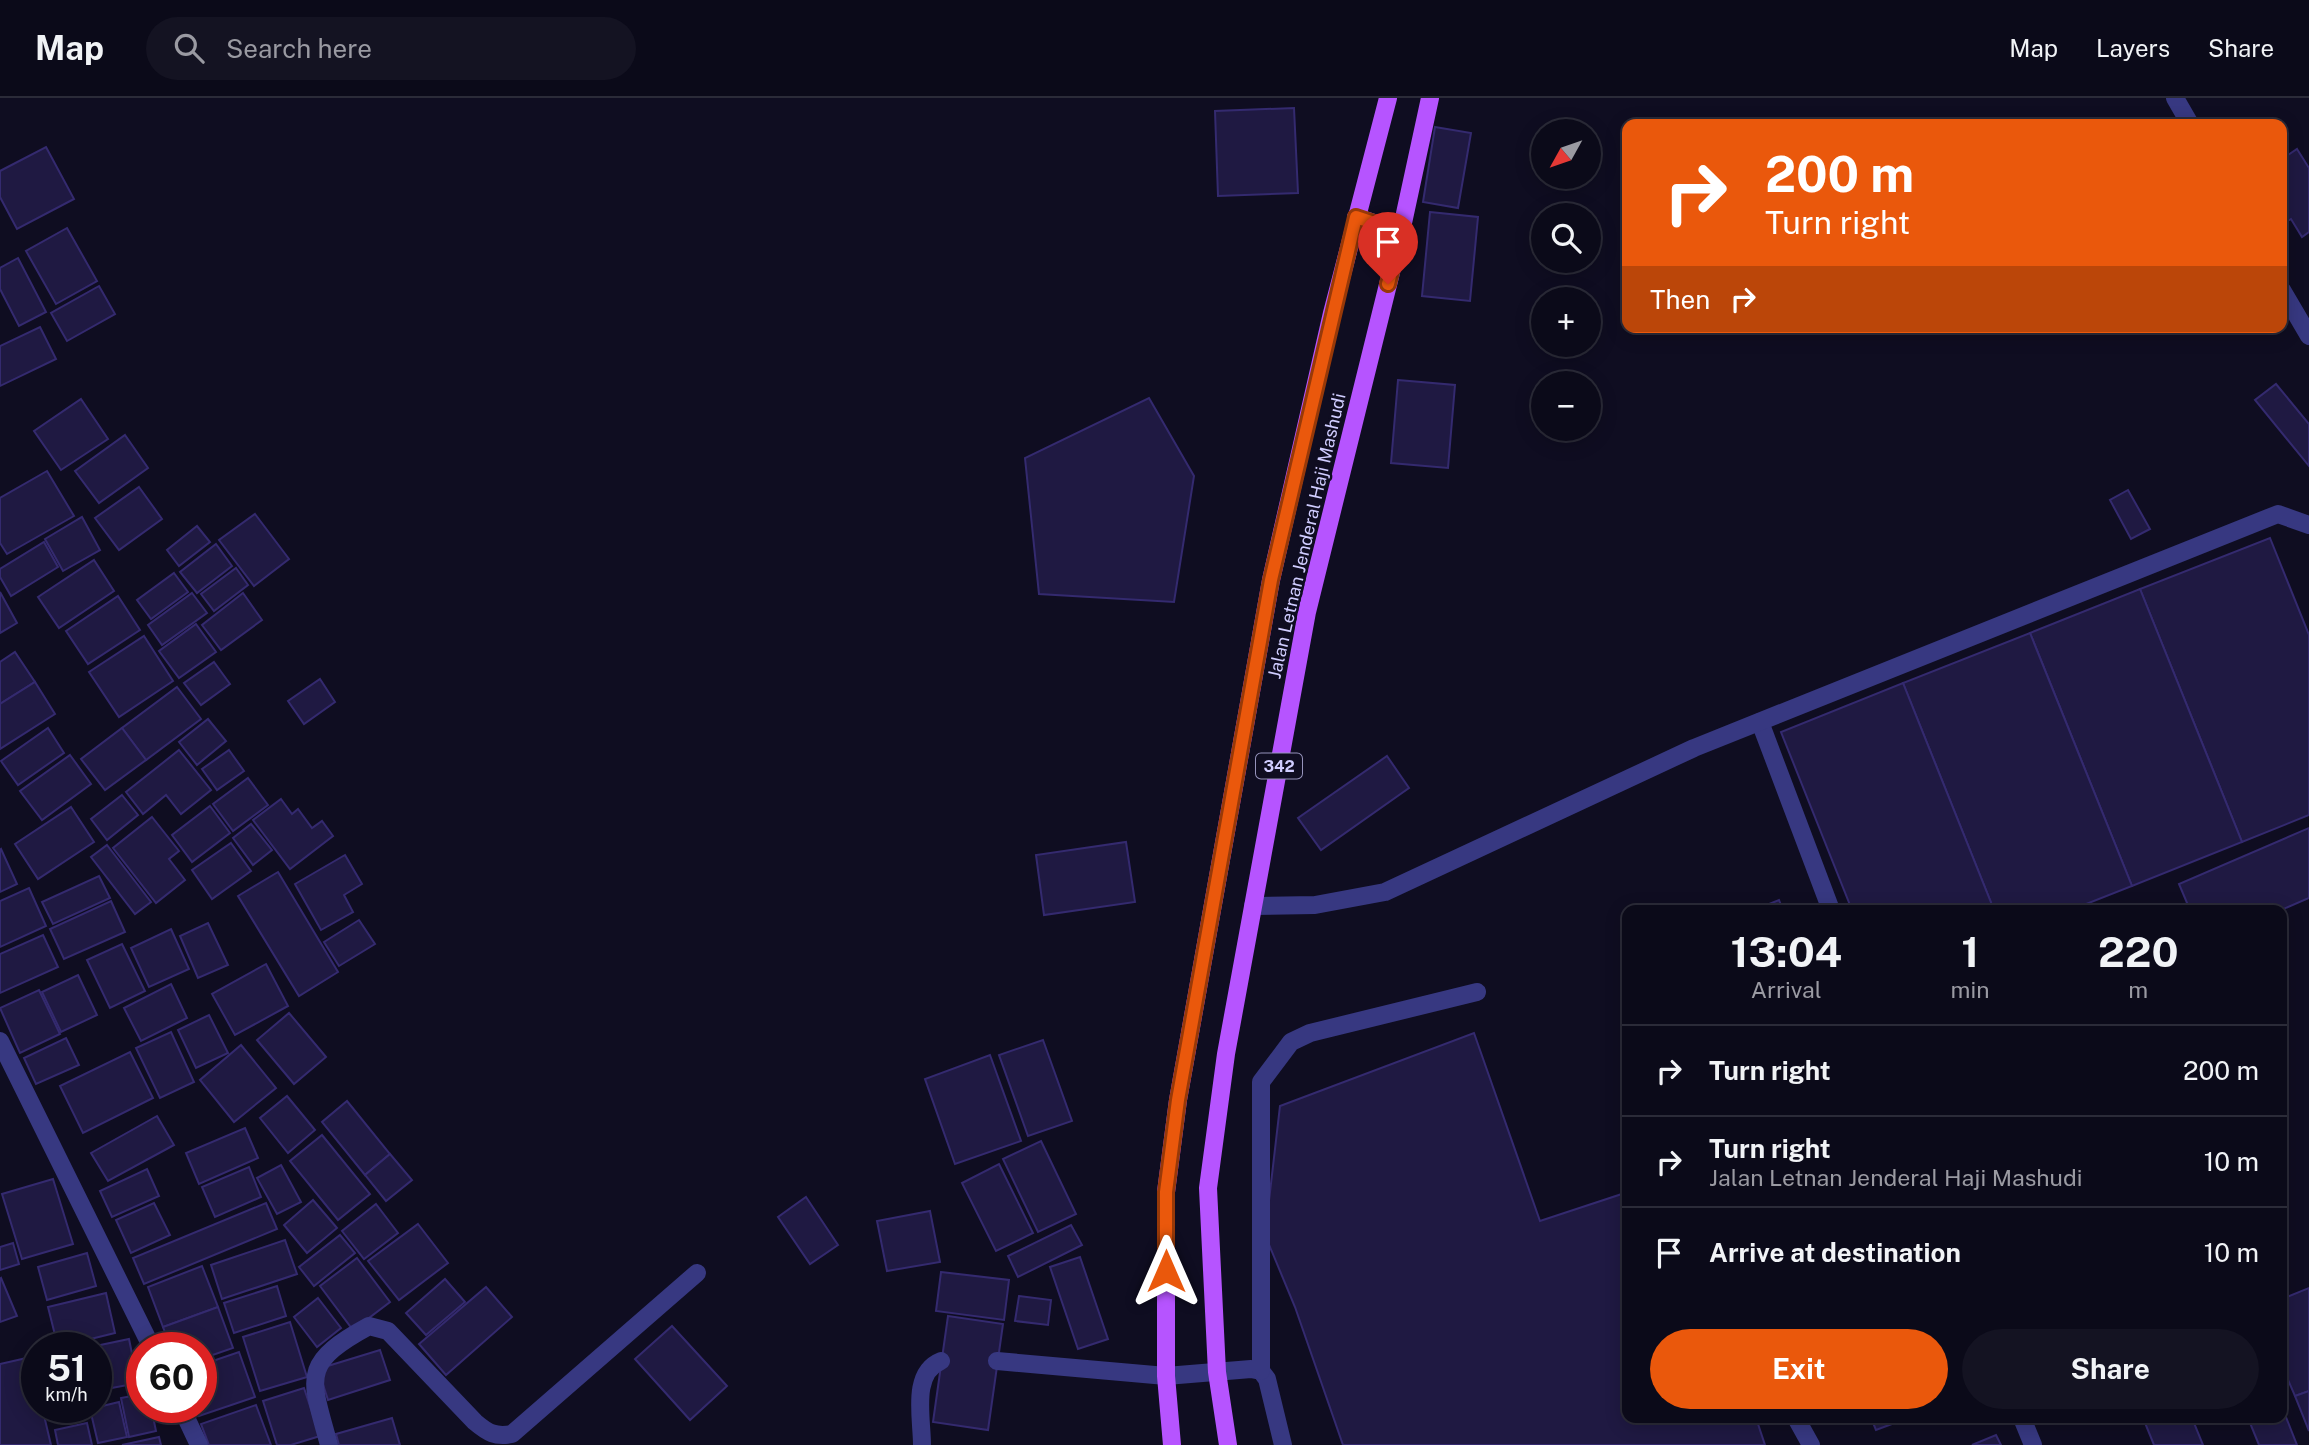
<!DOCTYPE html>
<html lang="en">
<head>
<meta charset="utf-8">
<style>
	:root { --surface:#0b0a19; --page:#141322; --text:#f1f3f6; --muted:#9a9aa2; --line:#2b2b38; --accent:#ea580c }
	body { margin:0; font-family:"Public Sans",sans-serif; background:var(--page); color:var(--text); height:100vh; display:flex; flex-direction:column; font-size:26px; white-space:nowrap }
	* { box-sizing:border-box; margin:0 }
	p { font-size:23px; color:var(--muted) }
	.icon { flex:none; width:38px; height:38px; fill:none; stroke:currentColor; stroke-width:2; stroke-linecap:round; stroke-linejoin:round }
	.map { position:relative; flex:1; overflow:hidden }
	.side { position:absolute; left:1622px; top:807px; width:665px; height:518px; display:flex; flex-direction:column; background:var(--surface); border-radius:14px; box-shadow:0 4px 18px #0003,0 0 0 2px var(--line) }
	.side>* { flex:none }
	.banner { position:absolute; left:1622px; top:21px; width:665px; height:214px; border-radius:14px; box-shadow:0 4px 18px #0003,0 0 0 2px var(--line); background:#ea580c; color:#fff; overflow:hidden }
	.needle { width:46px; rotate:230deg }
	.tools { position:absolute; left:1531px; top:21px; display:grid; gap:14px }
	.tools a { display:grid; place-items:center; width:70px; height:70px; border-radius:50%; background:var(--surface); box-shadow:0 4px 18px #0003,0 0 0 2px var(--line); font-size:35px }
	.speed { position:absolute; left:21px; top:1234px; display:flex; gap:14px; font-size:35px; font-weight:700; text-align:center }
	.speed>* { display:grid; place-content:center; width:91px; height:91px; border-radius:50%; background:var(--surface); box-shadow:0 4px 18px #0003,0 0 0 2px var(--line); line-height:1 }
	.speed small { font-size:18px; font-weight:400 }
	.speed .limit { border:10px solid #d22; background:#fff; color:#111 }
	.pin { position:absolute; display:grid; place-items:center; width:60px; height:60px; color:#fff; margin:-72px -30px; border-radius:50% 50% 50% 0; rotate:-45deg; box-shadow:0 0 7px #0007 }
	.pin .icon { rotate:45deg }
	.me { position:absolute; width:77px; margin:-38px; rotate:0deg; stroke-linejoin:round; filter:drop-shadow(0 0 5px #0008) }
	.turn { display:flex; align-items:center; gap:24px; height:147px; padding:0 28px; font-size:32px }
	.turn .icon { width:91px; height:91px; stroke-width:2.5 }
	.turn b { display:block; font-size:49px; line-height:60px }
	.then { display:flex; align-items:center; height:66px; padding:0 28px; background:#0003; gap:14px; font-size:26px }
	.eta { display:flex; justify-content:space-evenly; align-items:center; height:119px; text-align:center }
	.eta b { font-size:42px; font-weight:700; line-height:49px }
	.action { display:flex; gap:14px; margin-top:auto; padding:14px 28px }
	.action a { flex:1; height:80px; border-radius:42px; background:var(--accent); color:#fff; font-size:28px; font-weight:700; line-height:80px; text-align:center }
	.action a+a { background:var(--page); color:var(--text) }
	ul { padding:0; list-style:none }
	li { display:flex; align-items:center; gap:21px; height:91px; padding:0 28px; border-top:2px solid var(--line) }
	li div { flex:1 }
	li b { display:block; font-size:26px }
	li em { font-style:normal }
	header { display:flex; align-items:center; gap:42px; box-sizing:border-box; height:98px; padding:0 35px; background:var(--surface); border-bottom:2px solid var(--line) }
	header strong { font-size:33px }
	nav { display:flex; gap:38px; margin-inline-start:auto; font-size:24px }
	.search { width:490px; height:63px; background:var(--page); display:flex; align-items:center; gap:18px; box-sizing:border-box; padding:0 24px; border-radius:38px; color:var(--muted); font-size:26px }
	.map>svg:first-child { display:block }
</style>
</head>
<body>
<header>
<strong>Map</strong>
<div class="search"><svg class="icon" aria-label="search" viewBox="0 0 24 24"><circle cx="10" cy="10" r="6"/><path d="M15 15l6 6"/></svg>Search here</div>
<nav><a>Map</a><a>Layers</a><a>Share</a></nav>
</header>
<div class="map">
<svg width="2309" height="1347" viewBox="0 0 2309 1347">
	<rect width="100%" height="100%" fill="#0f0d21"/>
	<!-- building -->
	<g fill="#1f1942" stroke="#342a6f" stroke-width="2">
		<path d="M1294,10L1298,95L1218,98L1215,13Z"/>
		<path d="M1435,29L1471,35L1458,110L1423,104Z"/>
		<path d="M46,49L74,101L17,131L0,99V73Z"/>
		<path d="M2297,51L2309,70V134L2302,139L2291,121L2282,126V61Z"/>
		<path d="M1430,114L1478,119L1470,203L1422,198Z"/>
		<path d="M67,130L97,183L56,206L26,153Z"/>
		<path d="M18,160L46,214L19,228L0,191V170Z"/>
		<path d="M99,188L115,216L67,243L51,215Z"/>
		<path d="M40,229L56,261L0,288V248Z"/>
		<path d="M1398,282L1455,287L1448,370L1391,365Z"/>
		<path d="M2276,286L2309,326V368L2255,302Z"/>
		<path d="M1149,300L1194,378L1174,504L1039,496L1025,360Z"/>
		<path d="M81,301L108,341L61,372L34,333Z"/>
		<path d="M125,337L148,370L99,405L75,373Z"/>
		<path d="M47,373L74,418L7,456L0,445V400Z"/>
		<path d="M139,389L162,421L119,452L95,420Z"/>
		<path d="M2128,392L2150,431L2131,441L2110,402Z"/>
		<path d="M255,416L289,461L254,488L219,442Z"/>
		<path d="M82,419L100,452L63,473L45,441Z"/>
		<path d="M197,428L210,444L179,468L167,452Z"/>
		<path d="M2270,440L2309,537V717L2242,744L2140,491Z"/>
		<path d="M44,444L58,469L11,498L0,479V471Z"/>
		<path d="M216,446L232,468L197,495L180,474Z"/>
		<path d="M94,462L114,493L59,530L38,499Z"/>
		<path d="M236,470L248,487L214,513L201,496Z"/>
		<path d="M174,475L188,494L151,521L137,502Z"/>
		<path d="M2140,491L2242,744L2132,788L2030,535Z"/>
		<path d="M0,494L17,525L0,535Z"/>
		<path d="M192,495L207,515L162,547L148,527Z"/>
		<path d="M243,495L262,522L221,552L202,527Z"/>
		<path d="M118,498L140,532L88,566L66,533Z"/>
		<path d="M196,526L216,554L179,580L159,553Z"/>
		<path d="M2030,535L2132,788L2071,812H1994L1903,585Z"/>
		<path d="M144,538L173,583L119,619L89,574Z"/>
		<path d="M15,554L35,584L0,606V564Z"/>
		<path d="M214,564L230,586L201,607L184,585Z"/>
		<path d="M320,581L335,604L304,626L288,603Z"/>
		<path d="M35,584L55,616L0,651V606Z"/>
		<path d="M1903,585L1994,812H1852L1781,634Z"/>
		<path d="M177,589L201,621L146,662L122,630Z"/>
		<path d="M208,621L226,643L197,667L179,644Z"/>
		<path d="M48,630L64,655L18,687L1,663Z"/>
		<path d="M122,630L146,662L105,692L81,661Z"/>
		<path d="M179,652L211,692L181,716L166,697L143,716L126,694Z"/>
		<path d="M229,652L244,673L217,692L202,671Z"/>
		<path d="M70,657L91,686L42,722L20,693Z"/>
		<path d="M1387,658L1409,690L1321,752L1298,720Z"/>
		<path d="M248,680L268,707L233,733L213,706Z"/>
		<path d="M122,697L138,717L107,742L91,721Z"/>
		<path d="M281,701L292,716L298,711L312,730L322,723L333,738L290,771L253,722Z"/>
		<path d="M210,708L230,735L192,764L172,737Z"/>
		<path d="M71,709L94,744L38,781L15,746Z"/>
		<path d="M152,719L179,753L169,761L185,782L156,805L113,750Z"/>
		<path d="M251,726L272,752L253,767L233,740Z"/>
		<path d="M2309,730V800L2281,812H2190L2179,786Z"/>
		<path d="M1126,744L1135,804L1044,817L1036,757Z"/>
		<path d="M231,745L251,773L212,801L192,772Z"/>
		<path d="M107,747L151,804L135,816L91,759Z"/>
		<path d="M1,751L17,786L0,794V752Z"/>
		<path d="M345,757L362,786L344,797L353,814L321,832L295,786Z"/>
		<path d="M278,774L338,874L299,898L238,798Z"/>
		<path d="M99,778L110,800L53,826L42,804Z"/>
		<path d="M29,790L46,828L0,849V803Z"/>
		<path d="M1779,802L1783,812H1754Z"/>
		<path d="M111,803L125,834L64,861L50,831Z"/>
		<path d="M359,822L375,846L339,868L324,844Z"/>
		<path d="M208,825L228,867L198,880L180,838Z"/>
		<path d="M171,831L189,871L149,889L131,850Z"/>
		<path d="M43,837L58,869L0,895V856Z"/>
		<path d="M122,846L145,893L110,910L87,862Z"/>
		<path d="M266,866L288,908L235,937L212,896Z"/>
		<path d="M78,877L97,917L61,934L42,894Z"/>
		<path d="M171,886L187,920L141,943L124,910Z"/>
		<path d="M39,892L60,936L20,955L0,910Z"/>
		<path d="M289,915L326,959L294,986L257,942Z"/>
		<path d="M209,917L228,955L196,970L178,932Z"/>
		<path d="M171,934L194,984L160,1000L136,950Z"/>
		<path d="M1474,935L1540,1123L1628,1094V1320H1756L1765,1347H1343L1295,1209L1265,1137L1280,1008Z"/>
		<path d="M66,940L79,967L36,986L24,960Z"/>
		<path d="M1043,942L1072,1023L1028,1038L999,957Z"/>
		<path d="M241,947L276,990L234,1024L200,982Z"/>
		<path d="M130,954L153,1000L83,1035L60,988Z"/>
		<path d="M990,957L1021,1043L955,1066L925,981Z"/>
		<path d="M287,998L315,1032L288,1055L260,1020Z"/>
		<path d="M347,1003L390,1056L365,1077L322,1024Z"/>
		<path d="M157,1018L174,1047L108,1083L91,1055Z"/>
		<path d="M245,1030L258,1060L199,1086L186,1055Z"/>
		<path d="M322,1037L370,1096L338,1122L290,1063Z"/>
		<path d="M1041,1043L1076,1116L1038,1134L1003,1061Z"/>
		<path d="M390,1056L412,1082L386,1103L365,1077Z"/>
		<path d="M999,1066L1033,1135L996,1153L962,1085Z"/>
		<path d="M281,1067L301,1104L277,1116L257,1080Z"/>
		<path d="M249,1069L261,1099L215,1119L202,1089Z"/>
		<path d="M147,1071L159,1098L112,1119L100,1093Z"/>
		<path d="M53,1081L73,1146L22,1161L2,1096Z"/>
		<path d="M806,1099L838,1147L810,1166L778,1119Z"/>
		<path d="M313,1102L337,1130L307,1155L284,1127Z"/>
		<path d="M154,1105L170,1137L131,1155L116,1122Z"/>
		<path d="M266,1105L277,1131L144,1186L133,1160Z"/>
		<path d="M376,1106L398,1135L364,1161L342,1133Z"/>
		<path d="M930,1113L940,1164L887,1173L877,1123Z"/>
		<path d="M418,1126L448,1165L399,1202L368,1163Z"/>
		<path d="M1071,1127L1082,1147L1018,1179L1008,1158Z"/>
		<path d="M340,1137L355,1155L314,1188L299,1169Z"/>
		<path d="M285,1142L297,1176L222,1201L211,1167Z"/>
		<path d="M13,1145L19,1166L0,1172V1149Z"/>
		<path d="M87,1155L96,1188L47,1202L38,1169Z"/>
		<path d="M1080,1159L1108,1241L1078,1251L1050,1169Z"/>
		<path d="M357,1160L390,1204L353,1232L320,1188Z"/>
		<path d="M202,1168L218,1209L163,1229L148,1189Z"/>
		<path d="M941,1174L1009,1182L1004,1222L936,1213Z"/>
		<path d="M1,1180L17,1218L0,1224V1181Z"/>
		<path d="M445,1181L465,1204L426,1237L406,1215Z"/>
		<path d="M277,1188L286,1218L234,1235L224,1205Z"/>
		<path d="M486,1189L512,1219L446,1277L419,1246Z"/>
		<path d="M2309,1190V1293L2295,1298L2282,1268V1201Z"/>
		<path d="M106,1195L115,1235L58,1249L48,1209Z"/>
		<path d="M1019,1198L1051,1202L1048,1227L1015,1223Z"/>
		<path d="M318,1200L341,1230L317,1249L294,1219Z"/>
		<path d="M218,1209L233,1250L201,1261V1250H171L163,1229Z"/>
		<path d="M948,1218L1003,1226L988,1332L933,1324Z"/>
		<path d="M290,1224L307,1279L260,1293L243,1239Z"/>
		<path d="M672,1228L727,1288L690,1322L635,1261Z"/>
		<path d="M129,1241L138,1285L96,1293V1250H86Z"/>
		<path d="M380,1252L390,1282L328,1302L318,1271Z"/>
		<path d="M239,1254L255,1299L199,1318L196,1309H201V1267Z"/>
		<path d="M31,1259L37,1284V1309H42L51,1347H0V1266Z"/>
		<path d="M304,1290L320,1338L291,1347H277L263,1303Z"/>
		<path d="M2309,1293V1333L2295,1298Z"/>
		<path d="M142,1296V1309H151L156,1333L129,1339L121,1300Z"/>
		<path d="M119,1304L127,1339L98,1345L90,1311Z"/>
		<path d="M256,1307L271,1347H209L201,1326Z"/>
		<path d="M2282,1309L2297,1347H2259L2248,1320H2282Z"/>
		<path d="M392,1320L400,1347H339L336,1336Z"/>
		<path d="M1871,1320H1908L1876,1332Z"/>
		<path d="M2143,1320H2192L2203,1347H2154Z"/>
		<path d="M87,1325L92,1347H58L55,1332Z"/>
		<path d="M1996,1337L2001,1347H1972Z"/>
		<path d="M159,1339L161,1347H122Z"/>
	</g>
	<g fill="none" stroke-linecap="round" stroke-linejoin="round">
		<!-- service -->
		<g stroke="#373881" stroke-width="18">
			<path d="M1760,624L1831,812"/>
			<path d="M1253,808L1315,807L1385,794L1694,650L2278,416L2309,427"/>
			<path d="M997,1263L1166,1278L1251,1271L1261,1273L1267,1281L1283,1347"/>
			<path d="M1261,1273V984L1291,944L1310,935L1477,894"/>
			<path d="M2022,1320L2033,1347"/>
			<path d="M922,1347C922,1320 911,1275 941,1263"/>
		</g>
		<!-- minor -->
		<g stroke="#373881" stroke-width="18">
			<path d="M2175,0L2190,26"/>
			<path d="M2282,192L2309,238"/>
			<path d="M0,943L152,1250"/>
			<path d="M181,1309L199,1347"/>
			<path d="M1796,1320L1811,1347"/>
			<path d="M329,1347C311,1280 299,1266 369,1228L388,1233L475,1324C488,1335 495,1339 512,1336L697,1175"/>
		</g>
		<!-- primary -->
		<g stroke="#b654ff" stroke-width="18">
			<path d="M1356,119L1401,134"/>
			<path d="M1172,1347L1166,1278V1094L1178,1002L1271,482L1332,215L1388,0"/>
			<path d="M1228,1347L1217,1274L1208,1090L1226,956L1307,514L1401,134L1430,0"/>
		</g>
	</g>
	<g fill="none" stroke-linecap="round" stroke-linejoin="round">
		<!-- route casing -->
		<g stroke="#983908" stroke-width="18">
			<path id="route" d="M1166,1173V1094L1178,1002L1271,482L1356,119L1401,134L1388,186"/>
		</g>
		<!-- route -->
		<use href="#route" stroke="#ea580c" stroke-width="12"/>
	</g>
	<g text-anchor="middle" stroke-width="5" stroke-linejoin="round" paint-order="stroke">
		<!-- shield labels -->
		<rect fill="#0f0d21" stroke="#9693bc" stroke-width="2" x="1256" y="655.5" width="46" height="25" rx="5"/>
		<g font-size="16" font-weight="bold" fill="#d0cdff">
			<text x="1279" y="674">342</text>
		</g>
		<!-- street labels -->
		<g font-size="18" fill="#d0cdff" stroke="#0f0d21">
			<text transform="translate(1307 438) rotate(-77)" y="6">Jalan Letnan Jenderal Haji Mashudi</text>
		</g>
	</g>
</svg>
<div class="tools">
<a><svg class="needle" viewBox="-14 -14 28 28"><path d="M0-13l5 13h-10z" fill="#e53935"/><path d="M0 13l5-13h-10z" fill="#9a9aa2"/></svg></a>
<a><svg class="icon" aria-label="search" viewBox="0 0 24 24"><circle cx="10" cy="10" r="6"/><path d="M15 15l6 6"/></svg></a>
<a>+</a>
<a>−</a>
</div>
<div class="speed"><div>51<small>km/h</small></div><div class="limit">60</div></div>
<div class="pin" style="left:1388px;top:186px;background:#d93025"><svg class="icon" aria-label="arrive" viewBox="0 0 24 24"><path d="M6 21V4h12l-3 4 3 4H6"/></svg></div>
<svg class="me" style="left:1166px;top:1173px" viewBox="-20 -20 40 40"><path d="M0-17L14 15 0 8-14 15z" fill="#ea580c" stroke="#fff" stroke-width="4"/></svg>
<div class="banner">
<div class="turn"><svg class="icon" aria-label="right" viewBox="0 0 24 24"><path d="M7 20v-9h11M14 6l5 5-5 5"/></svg><div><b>200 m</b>Turn right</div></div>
<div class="then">Then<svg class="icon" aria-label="right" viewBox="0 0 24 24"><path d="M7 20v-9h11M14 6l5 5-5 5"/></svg></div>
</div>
<section class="side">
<div class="eta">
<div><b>13:04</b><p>Arrival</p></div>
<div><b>1</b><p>min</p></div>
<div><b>220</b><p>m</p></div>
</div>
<ul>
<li><svg class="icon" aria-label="right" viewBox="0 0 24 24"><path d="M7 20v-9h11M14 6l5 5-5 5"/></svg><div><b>Turn right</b></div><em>200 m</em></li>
<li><svg class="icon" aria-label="right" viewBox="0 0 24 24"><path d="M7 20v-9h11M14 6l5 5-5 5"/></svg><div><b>Turn right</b><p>Jalan Letnan Jenderal Haji Mashudi</p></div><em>10 m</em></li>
<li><svg class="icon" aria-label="arrive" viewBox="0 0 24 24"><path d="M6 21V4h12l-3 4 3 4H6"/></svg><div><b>Arrive at destination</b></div><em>10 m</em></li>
</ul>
<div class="action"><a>Exit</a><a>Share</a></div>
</section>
</div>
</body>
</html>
